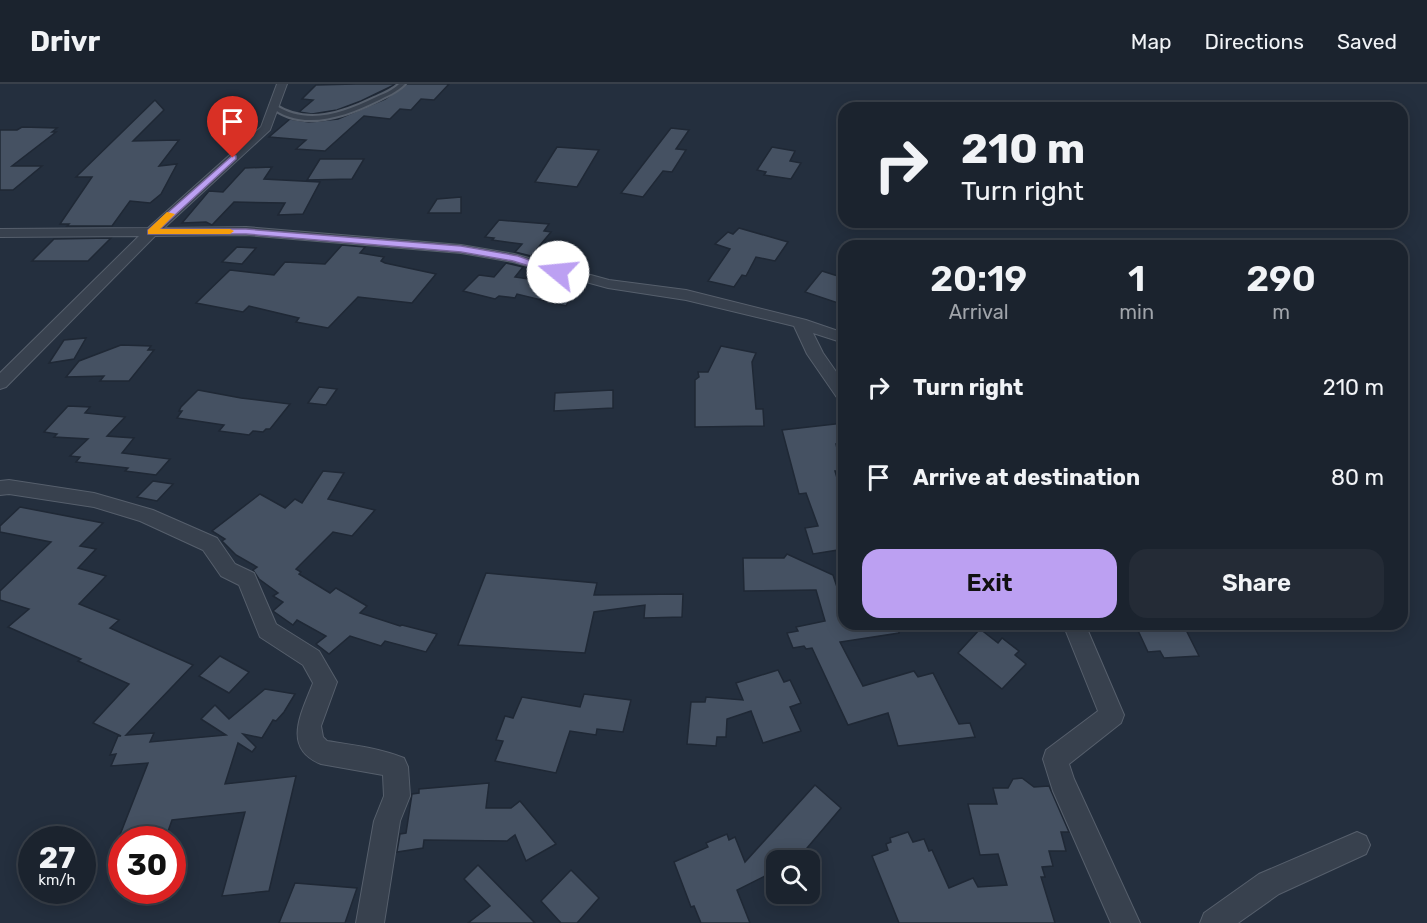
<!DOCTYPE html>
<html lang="en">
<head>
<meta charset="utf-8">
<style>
	:root { --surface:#1b232e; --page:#242b36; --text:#f1f3f6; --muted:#a0a4aa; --line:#39404a; --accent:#bca0f2 }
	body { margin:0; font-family:Rubik,sans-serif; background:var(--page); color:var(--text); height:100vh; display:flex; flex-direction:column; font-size:22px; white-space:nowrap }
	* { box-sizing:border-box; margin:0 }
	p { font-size:20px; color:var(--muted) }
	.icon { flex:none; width:33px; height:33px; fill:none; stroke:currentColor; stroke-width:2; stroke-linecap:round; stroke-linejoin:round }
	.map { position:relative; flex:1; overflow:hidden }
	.sheet { position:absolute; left:838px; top:156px; width:570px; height:390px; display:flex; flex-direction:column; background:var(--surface); border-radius:18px; box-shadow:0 3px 15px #0003,0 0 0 2px var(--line) }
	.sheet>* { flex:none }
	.hud { position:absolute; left:838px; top:18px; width:570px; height:126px; border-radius:18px; box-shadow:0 3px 15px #0003,0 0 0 2px var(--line); background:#1b232e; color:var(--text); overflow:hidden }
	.controls { position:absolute; left:766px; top:766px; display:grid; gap:12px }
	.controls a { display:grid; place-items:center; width:54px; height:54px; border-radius:12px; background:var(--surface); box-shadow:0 3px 15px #0003,0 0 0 2px var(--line); font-size:30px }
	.speed { position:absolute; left:18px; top:742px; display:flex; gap:12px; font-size:30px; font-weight:700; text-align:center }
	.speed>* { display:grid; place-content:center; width:78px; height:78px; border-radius:50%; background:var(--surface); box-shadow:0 3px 15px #0003,0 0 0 2px var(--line); line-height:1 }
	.speed small { font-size:15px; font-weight:400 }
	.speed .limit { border:9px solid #d22; background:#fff; color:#111 }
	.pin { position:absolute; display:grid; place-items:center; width:51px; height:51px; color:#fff; margin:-62px -26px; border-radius:50% 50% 50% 0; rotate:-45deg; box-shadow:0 0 6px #0007 }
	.pin .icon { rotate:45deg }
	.me { position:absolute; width:66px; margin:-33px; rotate:287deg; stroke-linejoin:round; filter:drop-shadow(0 0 4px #0008) }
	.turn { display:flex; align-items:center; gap:21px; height:126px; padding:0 24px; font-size:27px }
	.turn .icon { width:78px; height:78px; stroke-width:2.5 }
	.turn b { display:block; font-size:42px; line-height:51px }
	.eta { display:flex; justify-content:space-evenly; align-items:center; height:102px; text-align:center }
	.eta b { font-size:36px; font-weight:600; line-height:42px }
	.cta { display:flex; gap:12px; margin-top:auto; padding:12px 24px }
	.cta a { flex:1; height:69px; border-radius:18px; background:var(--accent); color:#111; font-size:24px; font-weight:600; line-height:69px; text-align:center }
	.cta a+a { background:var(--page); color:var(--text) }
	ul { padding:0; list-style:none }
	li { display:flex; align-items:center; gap:18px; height:90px; padding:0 24px }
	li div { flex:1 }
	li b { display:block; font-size:22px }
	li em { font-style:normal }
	header { display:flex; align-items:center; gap:36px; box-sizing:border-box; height:84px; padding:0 30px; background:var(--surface); border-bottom:2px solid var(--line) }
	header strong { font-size:28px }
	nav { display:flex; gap:33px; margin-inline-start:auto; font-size:21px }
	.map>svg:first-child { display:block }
</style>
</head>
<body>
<header>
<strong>Drivr</strong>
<nav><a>Map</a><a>Directions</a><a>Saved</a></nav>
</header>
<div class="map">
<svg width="1427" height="839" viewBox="0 0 1427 839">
	<rect width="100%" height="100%" fill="#242f3e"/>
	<!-- building -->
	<g fill="#455162" stroke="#1f2835" stroke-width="1.5">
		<path d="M355,0H396L361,17L337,26L312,30L299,28L313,16L302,15L316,1Z"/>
		<path d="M407,0H449L434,16L421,15L411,26L400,25L390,35L364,32L325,67L296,65L306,56L269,53L290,35L309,38L338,35L385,15Z"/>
		<path d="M155,16L164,26L133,57L179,56L159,82L177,80L161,110L150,119L130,117L112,142H67L69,140H60L92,93H76Z"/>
		<path d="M22,43L57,44L52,48H56L12,82H42L13,106H0V46H17Z"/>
		<path d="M671,44L689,46L676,65L686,66L672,88L663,87L643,113L621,109Z"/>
		<path d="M557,63L599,66L577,103L535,98Z"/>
		<path d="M772,63L795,67L790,77L801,79L791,95L764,91L766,88L757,86Z"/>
		<path d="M320,75H364L352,95L307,96Z"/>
		<path d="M272,83L264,95L320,98L303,130L278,131L285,119L234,118L212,141L206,138L182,139L209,107L223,108L245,84Z"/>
		<path d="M461,113V129H428L437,115Z"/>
		<path d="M499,136L549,140L544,147L551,148L531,172L515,168L522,160L492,156L494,154L485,153Z"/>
		<path d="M739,144L788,158L775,177L756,173L746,192L742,191L734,203L708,197L730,165L715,160L728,148L733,150Z"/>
		<path d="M111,154L88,177H32L54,155Z"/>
		<path d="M342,161L365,163L360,169L384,173L381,177L385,179L436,190L412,219L358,213L328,244L296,238L299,234L249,222L243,228L196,219L230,186L274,191L285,178L325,180Z"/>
		<path d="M237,163L256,164L242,180L222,178Z"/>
		<path d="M506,179L523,183L515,193L576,202L566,222L517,210L515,214L499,212L495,215L463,207L479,191L494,193Z"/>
		<path d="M822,187L844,194V221L805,208Z"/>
		<path d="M86,254L74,275L49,279L64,256Z"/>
		<path d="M121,261L151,262L148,266H154L129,297H100L104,292L66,293L79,277Z"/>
		<path d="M721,262L756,269L752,278L756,325H763L764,342L695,343V296L699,293L698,288H708Z"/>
		<path d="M319,303L337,305L326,321L308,319Z"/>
		<path d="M198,306L241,314L290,320L270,345H266L263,348L253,347L249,351L219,347L224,341L177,334L182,327H179L181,323Z"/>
		<path d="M613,306V324L554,327L555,309Z"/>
		<path d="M68,322L90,323L85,329L125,333L107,352L134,354L122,369L170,375L156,391L125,387L128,384L76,378L80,373L70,372L88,355L54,353L57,350L44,348Z"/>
		<path d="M844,339V359L836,360L842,387H835L844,418V465L813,470L805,444L818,442L806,409L799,410L782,346Z"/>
		<path d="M323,387L344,389L328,415L375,426L352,452L333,448L296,485L301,488L299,490L330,509L336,504L367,522L360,529L400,542L402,541L437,550L426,568L385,557L381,562L350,552L329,570L316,560L326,552L297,536L293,541L273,527L283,518L273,512L278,509L259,495L253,486L257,483L236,471L222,457L225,455L212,447L260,410L285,424L295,415L302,419Z"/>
		<path d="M153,397L173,400L157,417L137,413Z"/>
		<path d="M20,423L103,439L80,462L96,465L78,484L106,492L79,520L119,536L110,544L193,581L126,651L154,649L150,658L226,651L201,635L215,621L229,635L265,605L295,610L284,628L276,637L273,636L262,654L243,650L256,663L252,668L238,659L225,700L296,692L269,807L222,812L245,728L172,736L165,756H118L148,679L111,682L116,670L110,671L118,652H121L93,639L129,600L78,577L81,575L8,543L29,525L0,516V507L51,458L0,448V442Z"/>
		<path d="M787,470L833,491L841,515L844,514V540H898L899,549L840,558L863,602L914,587L918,593L933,589L959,640L970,639L975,653L898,662L888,629L848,641L812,564L806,565L804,562L793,564L787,549L798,547L796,543L825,537L816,506L744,507L743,474H784Z"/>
		<path d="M486,489L597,499L594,511L683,510L682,533L644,534L645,521L594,528L585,569L458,561Z"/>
		<path d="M1135,540H1183L1199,572L1164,574L1160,567L1148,568Z"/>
		<path d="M980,545L998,559L1002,554L1019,567L1015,571L1026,580L1002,605L958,569Z"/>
		<path d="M220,572L249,588L229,609L199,592Z"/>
		<path d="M778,586L784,598L790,596L801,619L790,623L801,647L763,659L751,627L727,635L726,653H717L716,662L687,660L691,618H705L706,613L743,616L736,599Z"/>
		<path d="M584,610L631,616L623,648L597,645L596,651L570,647L556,689L495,677L503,657L496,656L505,632L513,634L522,613L580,623Z"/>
		<path d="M1022,694L1034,703L1049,702L1069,748H1061L1066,767H1049L1053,782L1042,783L1045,793H1041L1055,839H899L872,772L888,766L886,760L891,758L890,754L908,748L913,758L924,755L929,767L932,766L949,804L973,794L978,803L1007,801L998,770L980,771L968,720H997L993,704H1008L1013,695Z"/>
		<path d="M489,699L486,724H511L520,717L556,760L526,777L515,751L507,757L424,756L423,764L397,768L400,750L406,749L412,710L419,709V705Z"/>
		<path d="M815,701L841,724L796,777H777V803L765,792L737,806L750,839H701L694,822L691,823L674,778L708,763L706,759L727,750L729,756L735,753L745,778Z"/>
		<path d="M478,781L535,839H468L490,822L464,795Z"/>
		<path d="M571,786L599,814L577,839H561L541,817Z"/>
		<path d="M295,799L357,804L345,839H279Z"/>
	</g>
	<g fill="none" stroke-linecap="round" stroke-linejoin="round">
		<!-- service casing -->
		<g stroke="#565f6c" stroke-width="4">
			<path id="service" d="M399,0H405C397,8 387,12 377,17C345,33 300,48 270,22L275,21C307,42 343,29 374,14C383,10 392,7 399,0Z"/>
		</g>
		<!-- minor casing -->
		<g stroke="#565f6c" stroke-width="2">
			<g id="minor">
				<path d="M277,0H287L270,46L164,144L246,143L461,161L514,170L609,196L686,206L806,236L844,249V259L813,249L823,269L844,299V317L838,315L807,270L794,242L686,216L608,204L513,178L461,169L246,151L155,152L6,303L0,305V289L139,152L0,153V145L148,144L261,43Z"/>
				<path d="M9,396L94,409L153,426L217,454L235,480L254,489L276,540L319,567L337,598L321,642L323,653L327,657C353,661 379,664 404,674L408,683L410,712L400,737L384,839H356L374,737L384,712L383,691L321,680C281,664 302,628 313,599L303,581L260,553L239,501L221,492L203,466L140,437L94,423L9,410L0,411V397Z"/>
				<path d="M1063,540H1085L1124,631L1121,639L1069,680L1074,695L1140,839H1111L1053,707L1043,675L1046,666L1098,627Z"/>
				<path d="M1357,748L1366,752L1370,761L1366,770L1279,810L1238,839H1200L1204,829L1259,790Z"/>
			</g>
		</g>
		<!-- service -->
		<use href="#service" fill="#38414e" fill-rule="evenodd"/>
		<!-- minor -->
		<use href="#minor" fill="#38414e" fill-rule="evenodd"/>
	</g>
	<!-- route -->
	<path fill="#bca0f2" stroke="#7a689d" stroke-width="1.5" d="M233,71L236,72V75L160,145H246L461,162L518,172L563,188L558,191L513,177L461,168L246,150H148V146Z"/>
	<!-- slow -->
	<path fill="#f59e0b" d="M167,128L175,130L160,145H230L234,147L230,150H148V146Z"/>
</svg>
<div class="controls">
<a><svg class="icon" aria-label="search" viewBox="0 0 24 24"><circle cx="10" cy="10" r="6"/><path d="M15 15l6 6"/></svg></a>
</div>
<div class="speed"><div>27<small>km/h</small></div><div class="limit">30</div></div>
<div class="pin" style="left:233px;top:74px;background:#d93025"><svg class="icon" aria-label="arrive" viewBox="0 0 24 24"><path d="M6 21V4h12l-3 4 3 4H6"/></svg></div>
<svg class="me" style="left:558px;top:188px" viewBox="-20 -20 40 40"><circle r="19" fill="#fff"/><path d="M0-13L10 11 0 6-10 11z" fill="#bca0f2"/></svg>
<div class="hud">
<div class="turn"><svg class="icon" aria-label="right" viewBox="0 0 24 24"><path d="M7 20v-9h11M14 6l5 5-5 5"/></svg><div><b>210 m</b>Turn right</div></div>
</div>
<section class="sheet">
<div class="eta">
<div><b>20:19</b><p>Arrival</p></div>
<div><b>1</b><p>min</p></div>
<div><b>290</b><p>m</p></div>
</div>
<ul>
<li><svg class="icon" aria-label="right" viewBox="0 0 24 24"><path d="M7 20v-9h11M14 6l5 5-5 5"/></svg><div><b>Turn right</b></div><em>210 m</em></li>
<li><svg class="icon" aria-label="arrive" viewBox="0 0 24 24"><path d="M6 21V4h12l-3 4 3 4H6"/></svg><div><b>Arrive at destination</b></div><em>80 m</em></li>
</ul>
<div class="cta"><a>Exit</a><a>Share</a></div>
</section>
</div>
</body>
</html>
